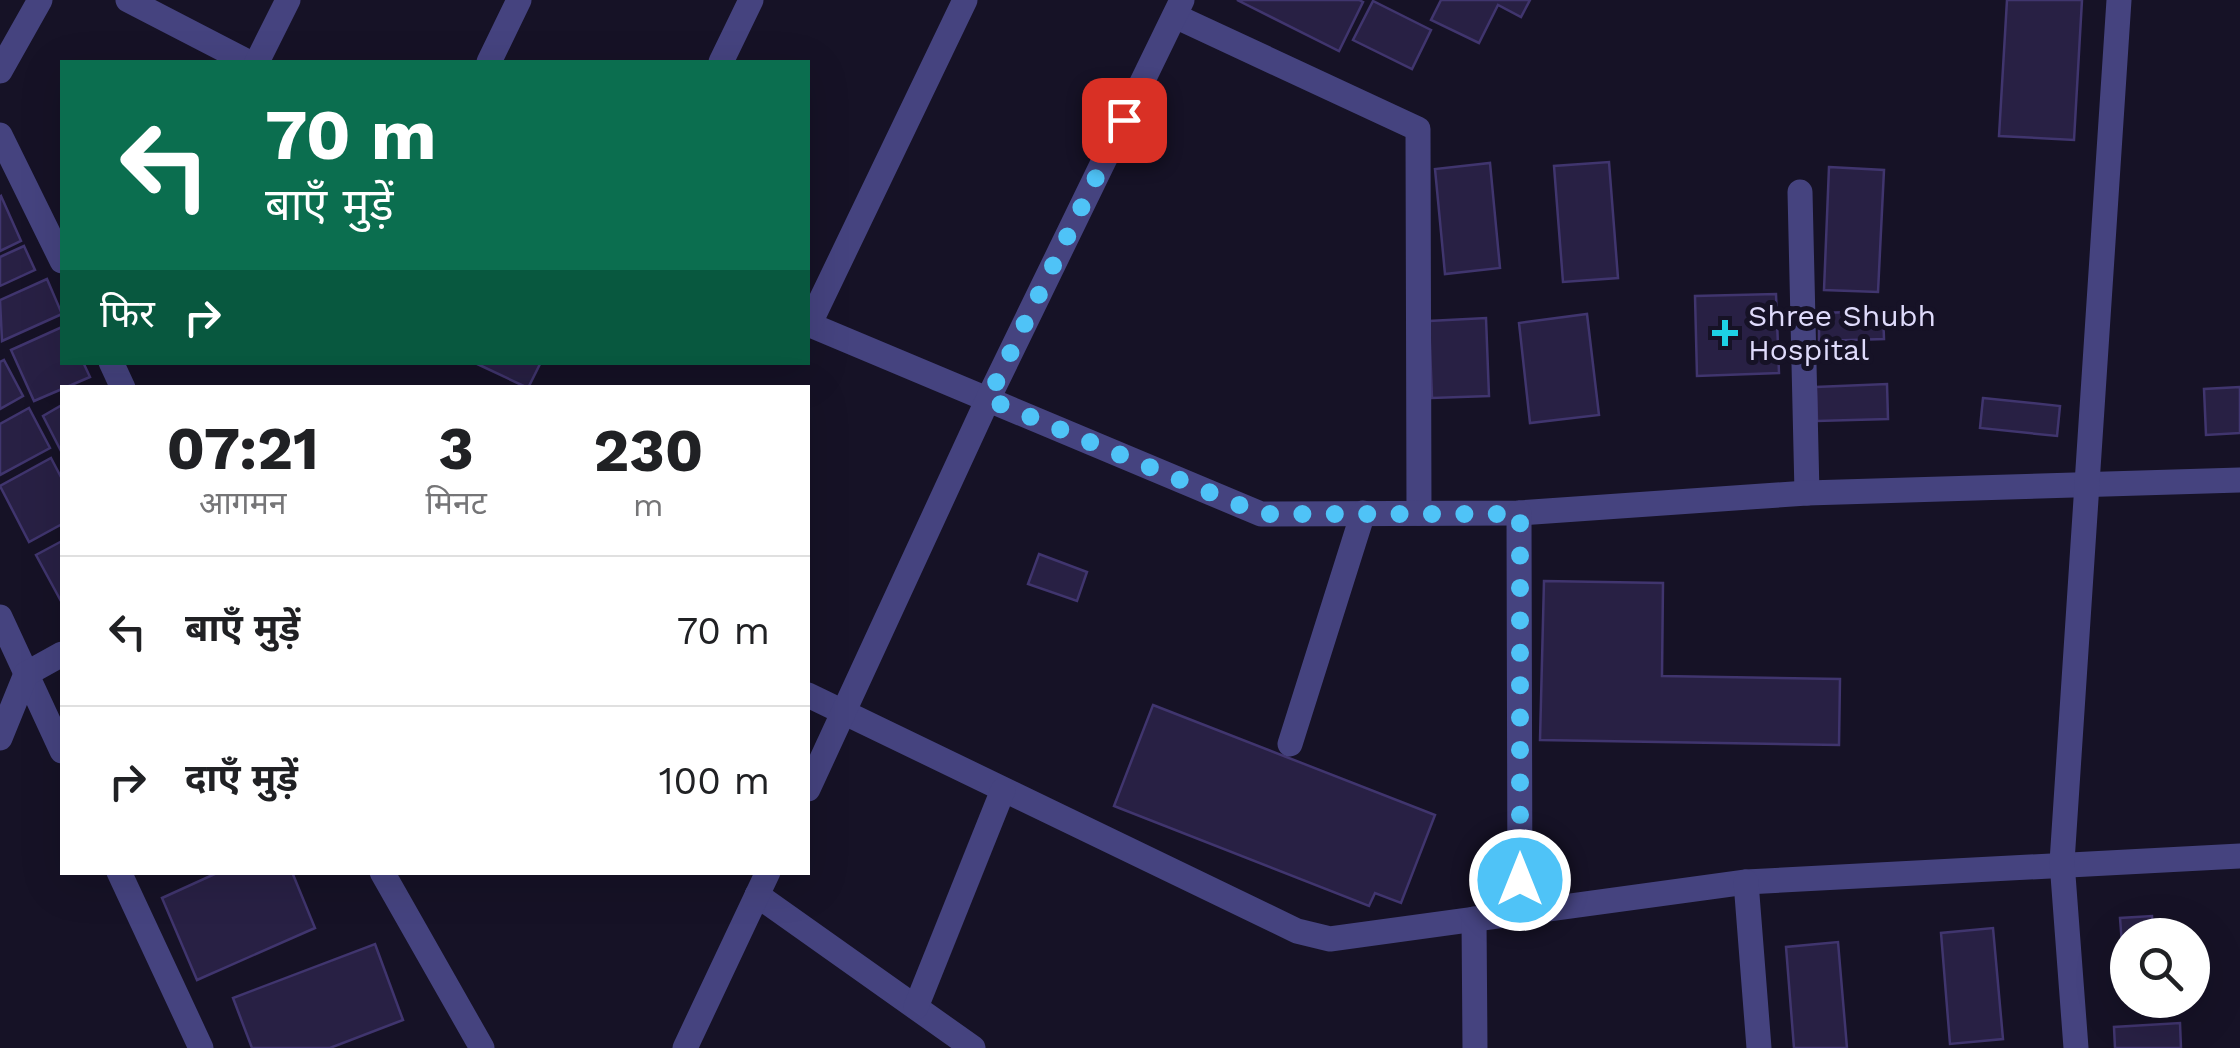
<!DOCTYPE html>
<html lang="hi">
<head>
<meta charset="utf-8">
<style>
	:root { --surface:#fff; --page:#f6f6f6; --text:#202124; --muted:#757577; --line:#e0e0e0 }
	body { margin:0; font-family:"Work Sans","Noto Sans Devanagari",sans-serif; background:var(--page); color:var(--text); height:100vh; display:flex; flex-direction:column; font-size:38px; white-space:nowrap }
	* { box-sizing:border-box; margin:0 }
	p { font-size:32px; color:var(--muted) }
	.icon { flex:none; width:55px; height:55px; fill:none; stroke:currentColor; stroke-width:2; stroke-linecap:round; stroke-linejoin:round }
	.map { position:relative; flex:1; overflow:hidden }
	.details { position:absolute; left:60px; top:385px; width:750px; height:490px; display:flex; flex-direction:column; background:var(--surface); border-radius:0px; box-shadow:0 10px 40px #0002 }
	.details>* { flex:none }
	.guide { position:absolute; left:60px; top:60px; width:750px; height:305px; border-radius:0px; box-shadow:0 10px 40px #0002; background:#0b6e4f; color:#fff; overflow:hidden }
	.controls { position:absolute; left:2110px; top:918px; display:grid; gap:20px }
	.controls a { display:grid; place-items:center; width:100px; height:100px; border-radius:50%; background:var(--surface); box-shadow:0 10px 40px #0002; font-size:50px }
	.pin { position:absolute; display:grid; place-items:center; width:85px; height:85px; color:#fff; margin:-42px; border-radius:20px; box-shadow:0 5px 15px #0006 }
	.me { position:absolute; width:110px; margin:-55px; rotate:0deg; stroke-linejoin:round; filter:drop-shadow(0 0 8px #0008) }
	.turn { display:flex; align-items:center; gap:35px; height:210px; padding:0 40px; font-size:45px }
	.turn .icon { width:130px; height:130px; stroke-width:2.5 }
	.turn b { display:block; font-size:70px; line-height:85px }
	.then { display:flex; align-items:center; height:95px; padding:0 40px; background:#0003; gap:20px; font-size:38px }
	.eta { display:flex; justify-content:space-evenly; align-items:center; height:170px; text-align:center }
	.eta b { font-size:60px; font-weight:700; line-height:70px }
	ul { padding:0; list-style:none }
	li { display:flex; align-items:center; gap:30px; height:150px; padding:0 40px; border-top:2px solid var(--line) }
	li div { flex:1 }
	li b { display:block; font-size:38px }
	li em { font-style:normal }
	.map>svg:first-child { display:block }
</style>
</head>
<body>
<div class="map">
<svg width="2240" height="1048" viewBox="0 0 2240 1048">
	<rect width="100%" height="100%" fill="#161226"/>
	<!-- building -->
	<g fill="#282044" stroke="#40356e" stroke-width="2.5">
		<path d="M1237,0H1359L1363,2L1339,51Z"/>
		<path d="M1441,0H1530L1521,17L1498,5L1479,43L1431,20Z"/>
		<path d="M2007,0H2082L2074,140L1999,136Z"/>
		<path d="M1373,1L1431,30L1412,69L1353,40Z"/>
		<path d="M1609,162L1618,278L1563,282L1554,166Z"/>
		<path d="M1490,163L1500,268L1445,274L1435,169Z"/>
		<path d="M1829,167L1884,170L1878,292L1824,290Z"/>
		<path d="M1,196L21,241L0,251V197Z"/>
		<path d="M24,246L35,270L0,286V257Z"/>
		<path d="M47,279L62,314L2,341L0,300Z"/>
		<path d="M1776,294L1779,373L1697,376L1695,296Z"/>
		<path d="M1883,311L1884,339L1819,341V313Z"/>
		<path d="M1587,314L1599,415L1530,423L1519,323Z"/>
		<path d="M1486,318L1489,396L1432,398L1429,321Z"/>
		<path d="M62,327V362H83L90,377L34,401L11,350Z"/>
		<path d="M4,360L23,396L0,409V362Z"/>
		<path d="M473,362H541L528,388Z"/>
		<path d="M1887,384L1888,419L1817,421L1816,387Z"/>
		<path d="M2240,387V433L2206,435L2204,389Z"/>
		<path d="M1983,398L2060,406L2057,436L1980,428Z"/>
		<path d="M62,405V453L43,416Z"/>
		<path d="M29,408L50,448L0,475V424Z"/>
		<path d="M51,458L62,479V524L29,542L0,486Z"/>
		<path d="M62,541V603L36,555Z"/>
		<path d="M1039,554L1087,572L1077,601L1028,584Z"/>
		<path d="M1544,581L1663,583L1662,676L1840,679L1839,745L1540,740Z"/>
		<path d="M1153,705L1435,815L1401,903L1375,893L1369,906L1114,806Z"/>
		<path d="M219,872H292L315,928L197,980L162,898Z"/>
		<path d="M2152,916L2153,935H2128V957H2123L2120,918Z"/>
		<path d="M1993,928L2003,1039L1950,1044L1941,933Z"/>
		<path d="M1838,942L1847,1048H1794L1786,947Z"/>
		<path d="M375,944L403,1020L330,1048H252L233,998Z"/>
		<path d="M2180,1023L2181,1048H2115L2114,1027Z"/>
	</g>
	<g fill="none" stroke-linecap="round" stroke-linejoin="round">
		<!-- street -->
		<g stroke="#45437f" stroke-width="25">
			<path d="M128,0L248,62"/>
			<path d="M1175,16L1418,129L1419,513"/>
			<path d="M257,62L288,0"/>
			<path d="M489,62L519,0"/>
			<path d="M721,62L751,0"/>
			<path d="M0,71L40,0"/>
			<path d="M0,135L62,261"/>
			<path d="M1800,192L1807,493"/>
			<path d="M808,324L1261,514L1519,513L1807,493L2240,480"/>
			<path d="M809,325L965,0"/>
			<path d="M111,362L123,388"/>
			<path d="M1519,513L1520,916"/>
			<path d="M0,617L62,751"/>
			<path d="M808,695L1297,931L1330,939L1746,882L2240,856"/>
			<path d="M0,738L26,674L62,654"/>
			<path d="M1290,744L1363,513"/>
			<path d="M808,789L988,399L1182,0"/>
			<path d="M119,872L201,1048"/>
			<path d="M382,872L482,1048"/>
			<path d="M1746,882L1759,1048"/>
			<path d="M757,895L973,1048"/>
			<path d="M1474,919L1475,1048"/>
			<path d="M916,1007L1003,790"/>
			<path d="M685,1048L768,872"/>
			<path d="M2076,1048L2062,862L2119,0"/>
		</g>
	</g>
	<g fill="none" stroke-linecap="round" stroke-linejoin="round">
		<!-- route -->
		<path stroke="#4fc3f7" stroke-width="18" stroke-dasharray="0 32.4" d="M1124,120L988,399L1261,514H1520V880"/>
	</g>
	<!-- markers -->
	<path fill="#1dd1e5" stroke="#161226" stroke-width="4" d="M1720 318h10v10h10v10h-10v10h-10v-10h-10v-10h10z"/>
	<g text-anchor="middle" stroke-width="10" stroke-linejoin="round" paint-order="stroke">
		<!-- poi labels -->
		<g font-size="30" fill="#dfdbfb" stroke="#161226" text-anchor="start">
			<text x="1748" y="326">Shree Shubh<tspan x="1748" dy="34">Hospital</tspan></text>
		</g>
	</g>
</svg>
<div class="controls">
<a><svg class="icon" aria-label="search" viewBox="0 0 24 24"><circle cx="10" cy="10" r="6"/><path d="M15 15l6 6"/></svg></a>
</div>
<div class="pin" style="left:1124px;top:120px;background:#d93025"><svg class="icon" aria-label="arrive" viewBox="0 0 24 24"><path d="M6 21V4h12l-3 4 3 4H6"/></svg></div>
<svg class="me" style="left:1520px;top:880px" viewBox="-20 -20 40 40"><circle r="17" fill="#4fc3f7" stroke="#fff" stroke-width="3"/><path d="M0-11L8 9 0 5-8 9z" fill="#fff"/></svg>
<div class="guide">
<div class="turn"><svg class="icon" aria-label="left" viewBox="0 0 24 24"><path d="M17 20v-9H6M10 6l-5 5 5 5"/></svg><div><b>70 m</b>बाएँ मुड़ें</div></div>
<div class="then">फिर<svg class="icon" aria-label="right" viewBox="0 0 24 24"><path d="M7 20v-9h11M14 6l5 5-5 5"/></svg></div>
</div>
<section class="details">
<div class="eta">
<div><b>07:21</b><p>आगमन</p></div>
<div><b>3</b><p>मिनट</p></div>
<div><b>230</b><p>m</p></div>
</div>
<ul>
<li><svg class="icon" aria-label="left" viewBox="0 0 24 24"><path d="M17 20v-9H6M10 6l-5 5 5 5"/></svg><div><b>बाएँ मुड़ें</b></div><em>70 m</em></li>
<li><svg class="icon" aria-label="right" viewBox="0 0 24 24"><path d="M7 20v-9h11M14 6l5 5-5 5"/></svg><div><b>दाएँ मुड़ें</b></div><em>100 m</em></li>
</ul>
</section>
</div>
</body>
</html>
